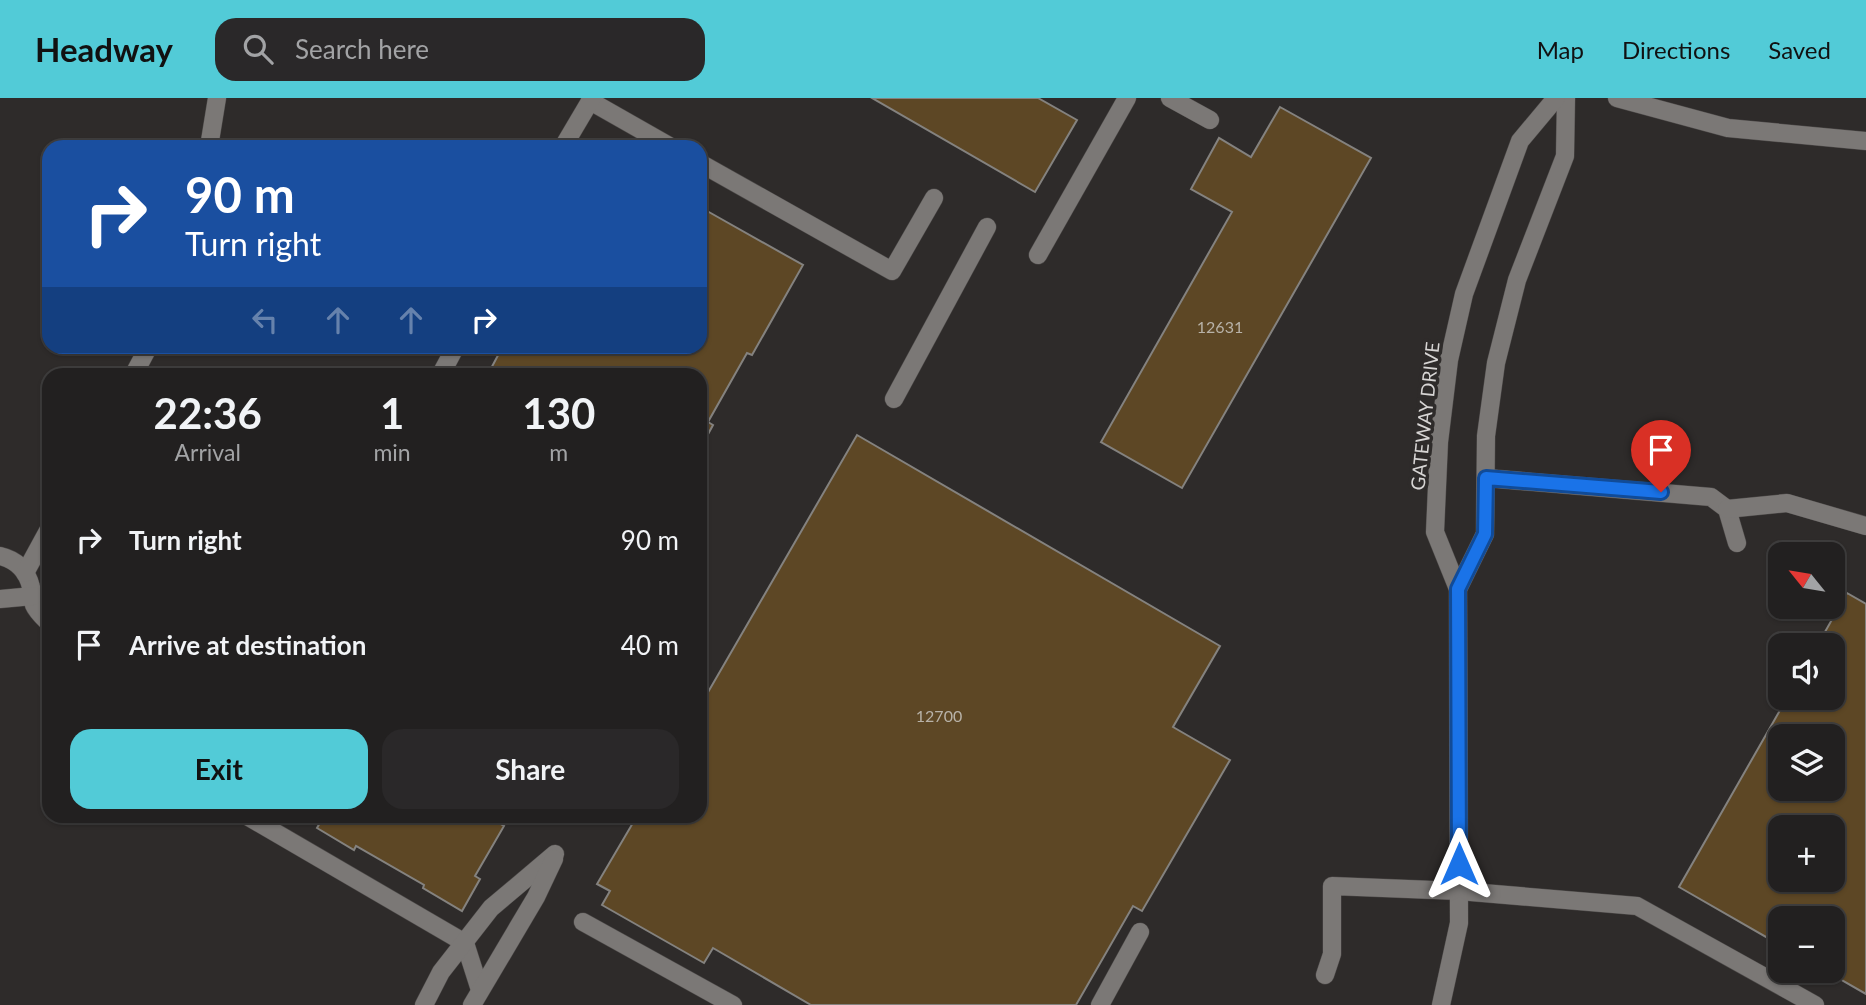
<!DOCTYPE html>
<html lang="en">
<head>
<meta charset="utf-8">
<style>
	:root { --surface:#222020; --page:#2a2829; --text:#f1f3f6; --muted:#a2a3a5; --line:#3f3e3e; --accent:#52cbd7 }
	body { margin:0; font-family:Lato,sans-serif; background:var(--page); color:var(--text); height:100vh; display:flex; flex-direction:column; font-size:26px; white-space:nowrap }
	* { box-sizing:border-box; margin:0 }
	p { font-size:23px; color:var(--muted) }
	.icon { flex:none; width:38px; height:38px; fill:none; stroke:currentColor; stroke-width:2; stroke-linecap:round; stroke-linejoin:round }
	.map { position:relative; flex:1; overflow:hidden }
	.panel { position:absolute; left:42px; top:270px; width:665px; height:455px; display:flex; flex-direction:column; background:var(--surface); border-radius:21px; box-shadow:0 2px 5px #0004,0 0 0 2px var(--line) }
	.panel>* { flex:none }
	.banner { position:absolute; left:42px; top:42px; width:665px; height:214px; border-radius:21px; box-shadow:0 2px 5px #0004,0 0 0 2px var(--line); background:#1a4fa0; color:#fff; overflow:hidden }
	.needle { width:46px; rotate:300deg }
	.buttons { position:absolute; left:1768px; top:444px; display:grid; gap:14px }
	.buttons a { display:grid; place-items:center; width:77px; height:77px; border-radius:14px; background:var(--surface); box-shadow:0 2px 5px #0004,0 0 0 2px var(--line); font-size:35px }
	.pin { position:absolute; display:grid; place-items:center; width:60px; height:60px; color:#fff; margin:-72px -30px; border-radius:50% 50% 50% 0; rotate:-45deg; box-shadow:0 0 7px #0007 }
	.pin .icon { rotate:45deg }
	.me { position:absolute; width:77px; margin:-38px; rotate:0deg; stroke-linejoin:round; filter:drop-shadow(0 0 5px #0008) }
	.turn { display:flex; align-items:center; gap:24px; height:147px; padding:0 28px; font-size:32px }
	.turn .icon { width:91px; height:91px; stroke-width:2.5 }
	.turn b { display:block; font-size:49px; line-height:60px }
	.lanes { display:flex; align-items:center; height:66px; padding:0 28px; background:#0003; justify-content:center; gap:35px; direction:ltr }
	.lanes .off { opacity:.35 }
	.eta { display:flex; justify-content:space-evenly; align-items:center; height:119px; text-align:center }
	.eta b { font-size:42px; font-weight:700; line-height:49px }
	.cta { display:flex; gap:14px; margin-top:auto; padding:14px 28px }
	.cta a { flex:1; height:80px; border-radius:21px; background:var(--accent); color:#111; font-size:28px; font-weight:700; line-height:80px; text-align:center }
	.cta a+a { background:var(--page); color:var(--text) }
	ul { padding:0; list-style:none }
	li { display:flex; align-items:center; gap:21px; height:105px; padding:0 28px }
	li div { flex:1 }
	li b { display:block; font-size:26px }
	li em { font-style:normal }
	header { display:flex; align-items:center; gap:42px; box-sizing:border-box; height:98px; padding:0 35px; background:var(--accent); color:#111 }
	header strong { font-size:33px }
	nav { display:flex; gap:38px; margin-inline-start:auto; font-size:24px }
	.search { width:490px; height:63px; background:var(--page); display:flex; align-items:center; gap:18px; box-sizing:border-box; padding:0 24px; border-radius:21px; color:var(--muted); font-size:26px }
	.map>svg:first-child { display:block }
</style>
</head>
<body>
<header>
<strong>Headway</strong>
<div class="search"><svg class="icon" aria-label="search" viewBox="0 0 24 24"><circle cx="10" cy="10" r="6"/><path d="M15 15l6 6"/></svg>Search here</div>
<nav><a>Map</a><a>Directions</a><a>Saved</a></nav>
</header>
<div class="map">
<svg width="1866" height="907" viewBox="0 0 1866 907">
	<rect width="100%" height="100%" fill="#2e2b2a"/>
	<!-- building -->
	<g fill="#5d4725" stroke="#84827f" stroke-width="2" fill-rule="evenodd">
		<path d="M872,0H1038L1077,22L1035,94Z"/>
		<path d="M1280,9L1371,60L1182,390L1101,344L1232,114L1191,91L1219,40L1251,59Z"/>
		<path d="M700,109L803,167L752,257L747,255L708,324L713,327L700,351V276H488L503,248H700Z"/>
		<path d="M857,337L1220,548L1173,629L1230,662L1142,813L1133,808L1076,907H811L713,850L704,865L602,807L610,793L597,786L637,718H700V608Z"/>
		<path d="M1847,495L1866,506V896L1826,873H1832V821H1780V847L1679,789L1787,600H1832V548H1817ZM1780,639H1832V691H1780ZM1780,730H1832V782H1780Z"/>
		<path d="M324,718H486L504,728L475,778L480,781L462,813L423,790L424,787L356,748L354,752L317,730Z"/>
	</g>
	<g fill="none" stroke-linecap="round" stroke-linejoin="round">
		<!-- minor casing -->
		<g stroke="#4c4948" stroke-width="19">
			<g id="minor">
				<path d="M1170,0L1210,22"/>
				<path d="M1617,0L1728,30L1866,43"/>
				<path d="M590,3L671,49"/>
				<path d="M209,49L217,0"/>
				<path d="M563,49L592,0"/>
				<path d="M700,65L892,173L934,100"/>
				<path d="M1038,157L1127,0"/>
				<path d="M134,276L149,248"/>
				<path d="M441,276L456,248"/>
				<path d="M894,301L987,129"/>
				<path d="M1486,380L1711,399L1727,411L1737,445"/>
				<path d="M1727,411L1787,405L1866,428"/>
				<path d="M0,458C17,462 27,473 31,489C33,495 32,501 34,507C37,514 44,520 49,525"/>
				<path d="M25,475L49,431"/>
				<path d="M1458,491L1485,436L1486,338L1496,265L1517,182L1565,58L1566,0"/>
				<path d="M0,501L33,498"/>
				<path d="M247,718L465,845L480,892"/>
				<path d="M583,824L733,907"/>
				<path d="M1325,877L1332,856V788L1459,793L1637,808L1815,907"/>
				<path d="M424,907L441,874L491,810L555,756"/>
				<path d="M472,907L536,799L554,761"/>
				<path d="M1100,907L1140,834"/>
				<path d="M1441,907L1459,825L1458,491L1435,434L1439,344L1449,262L1464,196L1520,43L1556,0"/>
			</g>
		</g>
		<!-- minor -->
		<use href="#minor" stroke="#7b7876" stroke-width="18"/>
	</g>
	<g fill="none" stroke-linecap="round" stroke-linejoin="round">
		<!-- route casing -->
		<g stroke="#114b97" stroke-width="18">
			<path id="route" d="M1459,766L1458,491L1485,436L1486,380L1661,394"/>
		</g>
		<!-- route -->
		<use href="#route" stroke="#1a73e8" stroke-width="12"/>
	</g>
	<g text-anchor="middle" stroke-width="7" stroke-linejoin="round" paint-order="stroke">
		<!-- number labels -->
		<g font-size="16" fill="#b8b2a8">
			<text x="1220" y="235">12631</text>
			<text x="939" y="624">12700</text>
		</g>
		<!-- street labels -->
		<g font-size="19" fill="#d7d5d4" stroke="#2e2b2a">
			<text transform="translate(1425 318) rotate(-84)" y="7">GATEWAY DRIVE</text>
		</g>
	</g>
</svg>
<div class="buttons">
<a><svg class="needle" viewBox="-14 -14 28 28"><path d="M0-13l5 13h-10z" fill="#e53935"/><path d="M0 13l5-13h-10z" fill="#a2a3a5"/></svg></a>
<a><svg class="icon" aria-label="sound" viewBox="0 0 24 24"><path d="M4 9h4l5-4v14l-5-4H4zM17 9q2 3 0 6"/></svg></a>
<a><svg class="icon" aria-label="layers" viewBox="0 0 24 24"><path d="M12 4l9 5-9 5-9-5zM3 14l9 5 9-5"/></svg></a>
<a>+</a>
<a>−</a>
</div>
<div class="pin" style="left:1661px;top:394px;background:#d93025"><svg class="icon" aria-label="arrive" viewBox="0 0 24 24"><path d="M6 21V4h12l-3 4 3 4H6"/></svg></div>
<svg class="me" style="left:1459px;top:766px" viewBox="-20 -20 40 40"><path d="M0-17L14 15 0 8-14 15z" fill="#1a73e8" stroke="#fff" stroke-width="4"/></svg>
<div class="banner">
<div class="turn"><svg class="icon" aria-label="right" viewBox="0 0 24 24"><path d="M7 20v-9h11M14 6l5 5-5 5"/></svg><div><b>90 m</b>Turn right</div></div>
<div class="lanes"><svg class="icon off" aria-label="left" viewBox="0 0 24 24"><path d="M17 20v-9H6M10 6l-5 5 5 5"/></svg><svg class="icon off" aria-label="ahead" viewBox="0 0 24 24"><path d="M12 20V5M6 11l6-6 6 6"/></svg><svg class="icon off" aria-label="ahead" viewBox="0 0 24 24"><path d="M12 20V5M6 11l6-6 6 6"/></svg><svg class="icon" aria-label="right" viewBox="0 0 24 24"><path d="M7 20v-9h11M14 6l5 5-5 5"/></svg></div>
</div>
<section class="panel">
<div class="eta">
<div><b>22:36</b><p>Arrival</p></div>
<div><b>1</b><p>min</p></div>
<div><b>130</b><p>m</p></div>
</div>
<ul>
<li><svg class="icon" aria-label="right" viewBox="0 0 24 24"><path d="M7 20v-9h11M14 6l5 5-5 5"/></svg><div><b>Turn right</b></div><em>90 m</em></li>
<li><svg class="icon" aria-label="arrive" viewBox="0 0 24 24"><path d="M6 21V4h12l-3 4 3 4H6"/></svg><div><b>Arrive at destination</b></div><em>40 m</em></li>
</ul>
<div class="cta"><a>Exit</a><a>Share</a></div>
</section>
</div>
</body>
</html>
